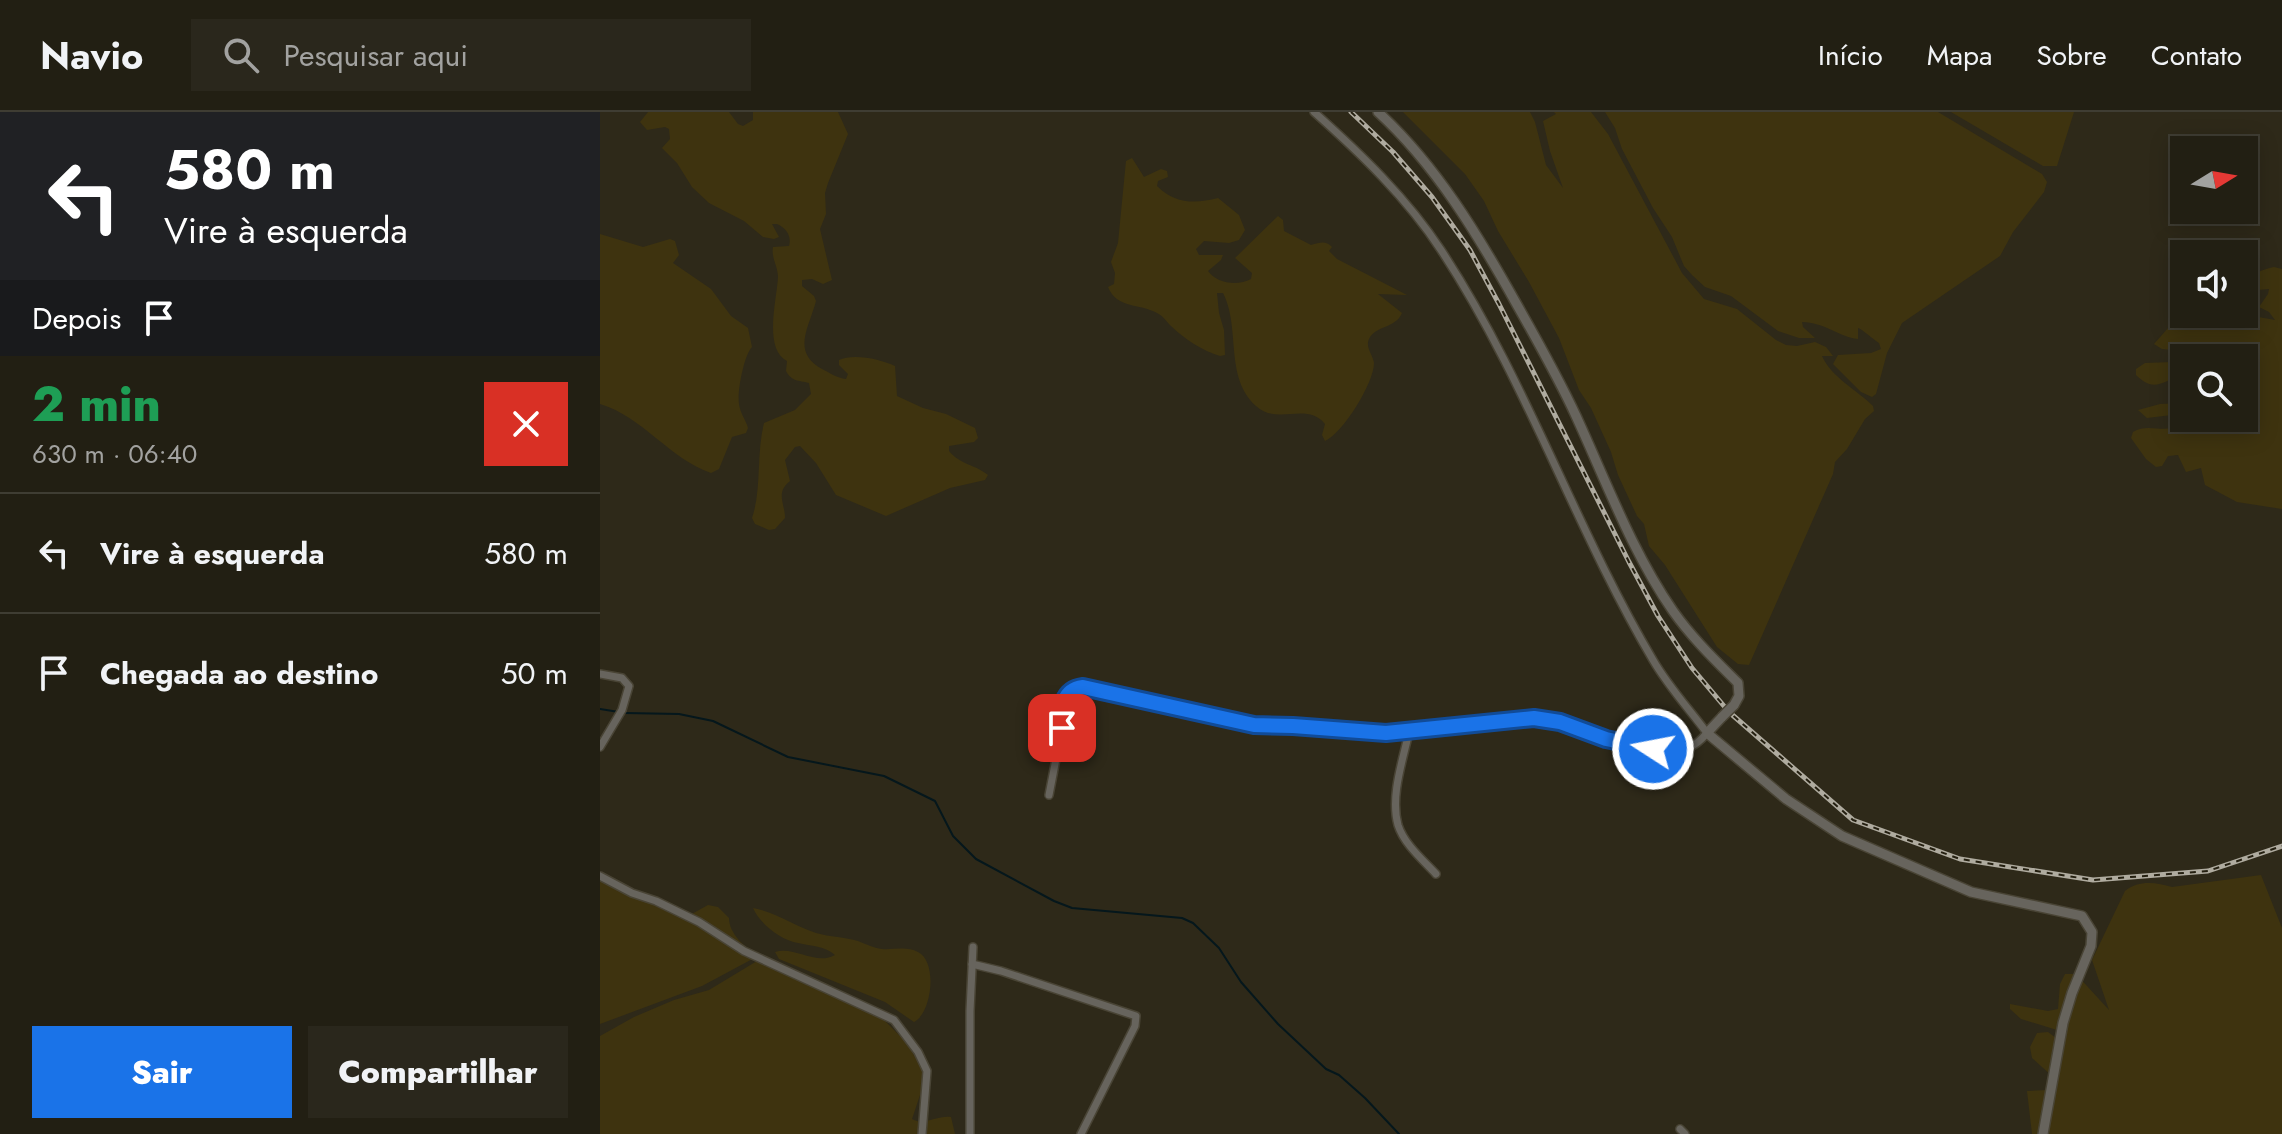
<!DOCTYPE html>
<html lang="pt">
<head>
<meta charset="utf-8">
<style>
	:root { --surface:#221f13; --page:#2a271c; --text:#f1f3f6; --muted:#a2a2a0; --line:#3f3d33; --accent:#1a73e8 }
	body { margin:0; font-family:Jost,sans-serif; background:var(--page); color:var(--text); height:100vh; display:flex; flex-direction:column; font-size:30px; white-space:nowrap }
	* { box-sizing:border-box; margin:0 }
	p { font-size:26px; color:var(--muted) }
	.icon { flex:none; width:44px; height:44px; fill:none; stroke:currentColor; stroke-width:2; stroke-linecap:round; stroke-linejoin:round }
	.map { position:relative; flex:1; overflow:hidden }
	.side { display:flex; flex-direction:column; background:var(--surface); width:600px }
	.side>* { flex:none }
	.guide { background:#202124; color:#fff; overflow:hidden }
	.needle { width:52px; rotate:79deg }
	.buttons { position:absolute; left:1570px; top:24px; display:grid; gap:16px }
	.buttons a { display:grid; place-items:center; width:88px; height:88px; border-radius:0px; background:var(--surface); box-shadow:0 4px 20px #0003,0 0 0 2px var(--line); font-size:40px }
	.pin { position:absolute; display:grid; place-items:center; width:68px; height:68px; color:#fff; margin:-34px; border-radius:16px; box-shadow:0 4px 12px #0006 }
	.me { position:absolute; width:88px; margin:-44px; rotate:281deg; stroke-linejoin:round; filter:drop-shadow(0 0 6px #0008) }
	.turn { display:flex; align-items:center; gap:28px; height:168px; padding:0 32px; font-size:36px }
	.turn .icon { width:104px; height:104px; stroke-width:2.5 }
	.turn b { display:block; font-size:56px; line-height:68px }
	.then { display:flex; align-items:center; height:76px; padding:0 32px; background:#0003; gap:16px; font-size:30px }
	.round { display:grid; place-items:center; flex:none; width:84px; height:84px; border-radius:0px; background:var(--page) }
	.summary { display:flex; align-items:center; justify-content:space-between; height:136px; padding:0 32px }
	h1 { font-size:48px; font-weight:800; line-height:60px; color:#1e9e55 }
	.cta { display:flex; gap:16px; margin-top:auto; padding:16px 32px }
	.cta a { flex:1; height:92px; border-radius:0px; background:var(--accent); color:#fff; font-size:32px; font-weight:800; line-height:92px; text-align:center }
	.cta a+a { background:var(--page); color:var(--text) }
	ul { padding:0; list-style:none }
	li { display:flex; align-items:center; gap:24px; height:120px; padding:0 32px; border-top:2px solid var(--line) }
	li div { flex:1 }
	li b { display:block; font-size:30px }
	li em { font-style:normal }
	header { display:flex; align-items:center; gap:48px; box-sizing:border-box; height:112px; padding:0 40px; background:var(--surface); border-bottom:2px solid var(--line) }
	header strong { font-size:38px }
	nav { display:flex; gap:44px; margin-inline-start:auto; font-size:28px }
	.search { width:560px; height:72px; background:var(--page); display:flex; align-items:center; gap:20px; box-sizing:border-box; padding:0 28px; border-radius:0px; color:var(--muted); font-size:30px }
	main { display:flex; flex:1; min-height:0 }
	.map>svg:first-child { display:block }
</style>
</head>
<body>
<header>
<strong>Navio</strong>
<div class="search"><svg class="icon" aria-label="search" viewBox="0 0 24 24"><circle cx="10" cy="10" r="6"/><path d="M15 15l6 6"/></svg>Pesquisar aqui</div>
<nav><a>Início</a><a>Mapa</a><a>Sobre</a><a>Contato</a></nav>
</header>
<main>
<section class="side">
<div class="guide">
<div class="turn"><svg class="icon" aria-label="left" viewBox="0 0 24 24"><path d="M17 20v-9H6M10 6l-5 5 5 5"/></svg><div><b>580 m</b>Vire à esquerda</div></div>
<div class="then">Depois<svg class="icon" aria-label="arrive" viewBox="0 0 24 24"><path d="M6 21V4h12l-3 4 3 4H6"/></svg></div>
</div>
<div class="summary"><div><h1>2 min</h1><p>630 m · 06:40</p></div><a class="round" style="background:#d93025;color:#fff"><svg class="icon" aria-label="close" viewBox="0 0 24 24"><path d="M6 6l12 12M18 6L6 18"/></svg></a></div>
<ul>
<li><svg class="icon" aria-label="left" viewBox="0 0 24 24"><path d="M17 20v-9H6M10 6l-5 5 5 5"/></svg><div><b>Vire à esquerda</b></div><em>580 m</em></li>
<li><svg class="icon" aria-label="arrive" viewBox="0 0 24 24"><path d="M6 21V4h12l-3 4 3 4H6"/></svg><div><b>Chegada ao destino</b></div><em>50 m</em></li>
</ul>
<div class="cta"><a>Sair</a><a>Compartilhar</a></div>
</section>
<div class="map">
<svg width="1682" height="1022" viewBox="0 0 1682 1022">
	<rect width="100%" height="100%" fill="#2e2919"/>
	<!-- green -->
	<g fill="#3e330f">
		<path d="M48,0H129L138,12L143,14L153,8V0H238L248,22L228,71L225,81L226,102L220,117L232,168L223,172L212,167L202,168V174L214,184L216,189C209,216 191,240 222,257C230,261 237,266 246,267L248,262L239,253V248C253,241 281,247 295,254L297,284L323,296L346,302L375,316L378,326L374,330L349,334V339C359,352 376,353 388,363L385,368L350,376L286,404L236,383L216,351L200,334L195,335L185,348L190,369C175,381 185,391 185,406L175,417L169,418L155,412L152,406C162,377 156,343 164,311L195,298L211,282L209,271C198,268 192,270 186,259L187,249C163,237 177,187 178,165C178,154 171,146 173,135L189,134C192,124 186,116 177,112H172L179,125L174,127L163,125L144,109L109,91L92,75L77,51L62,36L70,27L69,17L65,15L47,18L40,10Z"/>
		<path d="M803,0H930L935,10L946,53L963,76L950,39L943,9L956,2L954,0H991L1008,22L1082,161L1104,187L1137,197L1176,228L1186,233L1197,234L1215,230L1226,235L1233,244H1222C1231,265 1257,278 1273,294L1274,299L1265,307L1247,337L1235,350L1233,362L1149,553L1138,552L1117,535L1065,453L1049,434L1044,412L1037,404L1018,363L1011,340L991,296L979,278L959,226L929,170L898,119L884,89L865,62Z"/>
		<path d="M1005,0H1338L1442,62L1447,70L1444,80L1413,120L1400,144L1302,211L1287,241L1276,282L1272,285L1261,280L1233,252L1238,243L1271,241L1281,237L1279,231C1274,228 1262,217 1258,216V227C1239,225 1224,210 1202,210L1203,215L1215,226H1199L1178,219L1131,184L1105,175L1092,163L1084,154L1072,125L1053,96L1022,37L1015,16Z"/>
		<path d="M1351,0H1474L1457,54H1443Z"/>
		<path d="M532,46L544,65L561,57L567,59L568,65L558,69L557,74C575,92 595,92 618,86L639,103L645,118L639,128L629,131L604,129L596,137L599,143H623L621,148L608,159C617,172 638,174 651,167L652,161L635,146L678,104L683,108L684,119L711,133C720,131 725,128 732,135L729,139L737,147L807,183L778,182L802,201C795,217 776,213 769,227C765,235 773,243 774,251C774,271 743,321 725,329L722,323L725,312C707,289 677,314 656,294C624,265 641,216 623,181H617L619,201L624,218L625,243L620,244C603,239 583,226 571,214C566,209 563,204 557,201C539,191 517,197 508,175L514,172L515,161L511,150L518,131L526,49Z"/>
		<path d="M0,122L43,135L70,127L75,129L79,143L73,151L111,177L131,204L148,216L152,235C144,243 137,280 139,292C140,301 146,308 148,316L146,321L132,325L119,357L111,361C70,347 43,305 0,292Z"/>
		<path d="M1674,155L1682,157V397L1637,390L1605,373L1601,356L1586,360L1578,343L1568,344L1562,354L1556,355L1546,347L1531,326L1533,320C1549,310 1565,323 1580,312V302L1547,306L1538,298L1560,292L1584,291V306H1644V246H1612L1597,240L1562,237L1554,232L1569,215L1590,209L1593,202H1642L1675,208L1669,200L1659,195L1668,182L1669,177L1658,178L1644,186C1644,166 1655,159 1674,155Z"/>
		<path d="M1573,250L1584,255V265C1563,266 1556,283 1536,263V257L1545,251Z"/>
		<path d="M0,760C29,777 59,790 90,803L108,793L118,795L129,806C129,822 145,835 158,844L102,874L0,912Z"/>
		<path d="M1661,763L1682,816V1022H1432L1427,979L1448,978L1452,964L1432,946L1430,935L1437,921L1448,920L1456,926L1457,918L1421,907L1410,897V892L1448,899L1458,897L1460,872L1465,862H1476L1509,898L1492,848L1525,779C1538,768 1556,770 1572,775Z"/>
		<path d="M153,796C175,800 195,814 216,821C230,825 245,825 258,829C266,832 273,836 282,837C294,838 307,834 318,840C338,850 332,901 314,910L285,890L179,847L175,840C195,834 216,854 235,843C225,834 211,834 198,831C181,828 160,812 153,796Z"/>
		<path d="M157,849L281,905L307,931L319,952L325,954V968L312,1007C323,1014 338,1003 351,1005L355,1022H0V924L34,905L74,888L109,878Z"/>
	</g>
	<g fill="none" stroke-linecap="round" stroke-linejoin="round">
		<!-- stream -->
		<g stroke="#05171c" stroke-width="2">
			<path d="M0,597L19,600"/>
			<path d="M25,601L79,602L113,609L188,645L284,664L335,689L353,724L376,747L454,789L472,796L582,806L593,811L619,836L641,870L678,912L726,957L739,963L765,986L799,1022"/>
		</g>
		<!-- minor casing -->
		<g stroke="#494435" stroke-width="10">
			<g id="minor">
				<path d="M714,0C760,41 807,86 841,138C926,267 975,416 1053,548C1068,574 1089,597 1107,621C1102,627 1096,633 1088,636C1047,651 975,608 932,606C891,605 849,616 809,620C803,648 790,684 798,713C804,732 823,748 836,762"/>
				<path d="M0,562L22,566L29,574L22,598L0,635"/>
				<path d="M449,683L462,616L463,590L470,579L478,575L654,613L693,614L777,621L809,620"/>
				<path d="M0,764L32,781L56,789L99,810L144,839L294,908L318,940L327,959L322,1022"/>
				<path d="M372,852L401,859L536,904L535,914L481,1022"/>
				<path d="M1080,1017L1085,1022"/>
				<path d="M370,1022V899L373,835"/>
			</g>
		</g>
		<!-- tertiary casing -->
		<g stroke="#494435" stroke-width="12">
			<g id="tertiary">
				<path d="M778,0C836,53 878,123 916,191C937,228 958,265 976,304C1006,369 1032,440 1073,499C1092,526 1115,548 1138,571L1139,584L1134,593"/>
				<path d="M1122,605L1107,621L1186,687L1242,724L1371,780L1482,804L1492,820L1491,834L1472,881L1463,911L1443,1022"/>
			</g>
		</g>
		<!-- minor -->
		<use href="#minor" stroke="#67645d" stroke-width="7"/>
		<!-- tertiary -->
		<use href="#tertiary" stroke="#67645d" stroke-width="9"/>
		<!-- rail casing -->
		<g stroke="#afab9f" stroke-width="5">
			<path id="rail" d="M751,0L793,40L832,85L870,138L899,192L1029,450L1058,504L1092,556L1129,600L1253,708L1360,747L1493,768L1608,759L1682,734"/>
		</g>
		<!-- rail -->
		<use href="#rail" stroke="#241f10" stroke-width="2" stroke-dasharray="6" stroke-linecap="butt"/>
		<!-- tertiary-bridge casing -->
		<g stroke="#494435" stroke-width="12" stroke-linecap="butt">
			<path id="tertiary-bridge" d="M1122,605L1134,593"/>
		</g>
		<!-- tertiary-bridge -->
		<use href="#tertiary-bridge" stroke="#67645d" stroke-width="9"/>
	</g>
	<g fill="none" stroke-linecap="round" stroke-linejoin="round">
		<!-- route casing -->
		<g stroke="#114b97" stroke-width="20">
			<path id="route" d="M462,616C462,597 461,578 483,575L654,613L693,614L786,621L934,606L960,610L1006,627L1053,637"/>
		</g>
		<!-- route -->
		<use href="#route" stroke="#1a73e8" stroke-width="14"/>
	</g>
</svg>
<div class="buttons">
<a><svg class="needle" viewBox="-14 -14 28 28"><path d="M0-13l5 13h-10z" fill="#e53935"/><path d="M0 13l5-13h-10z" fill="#a2a2a0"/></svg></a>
<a><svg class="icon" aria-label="sound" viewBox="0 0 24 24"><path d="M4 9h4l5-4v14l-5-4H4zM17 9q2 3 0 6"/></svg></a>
<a><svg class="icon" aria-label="search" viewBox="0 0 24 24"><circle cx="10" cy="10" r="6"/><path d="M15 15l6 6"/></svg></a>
</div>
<div class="pin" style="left:462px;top:616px;background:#d93025"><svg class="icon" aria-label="arrive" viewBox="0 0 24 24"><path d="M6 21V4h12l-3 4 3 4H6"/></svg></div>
<svg class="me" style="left:1053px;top:637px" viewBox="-20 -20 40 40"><circle r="17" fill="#1a73e8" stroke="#fff" stroke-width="3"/><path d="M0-11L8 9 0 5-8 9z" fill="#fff"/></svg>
</div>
</main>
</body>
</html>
